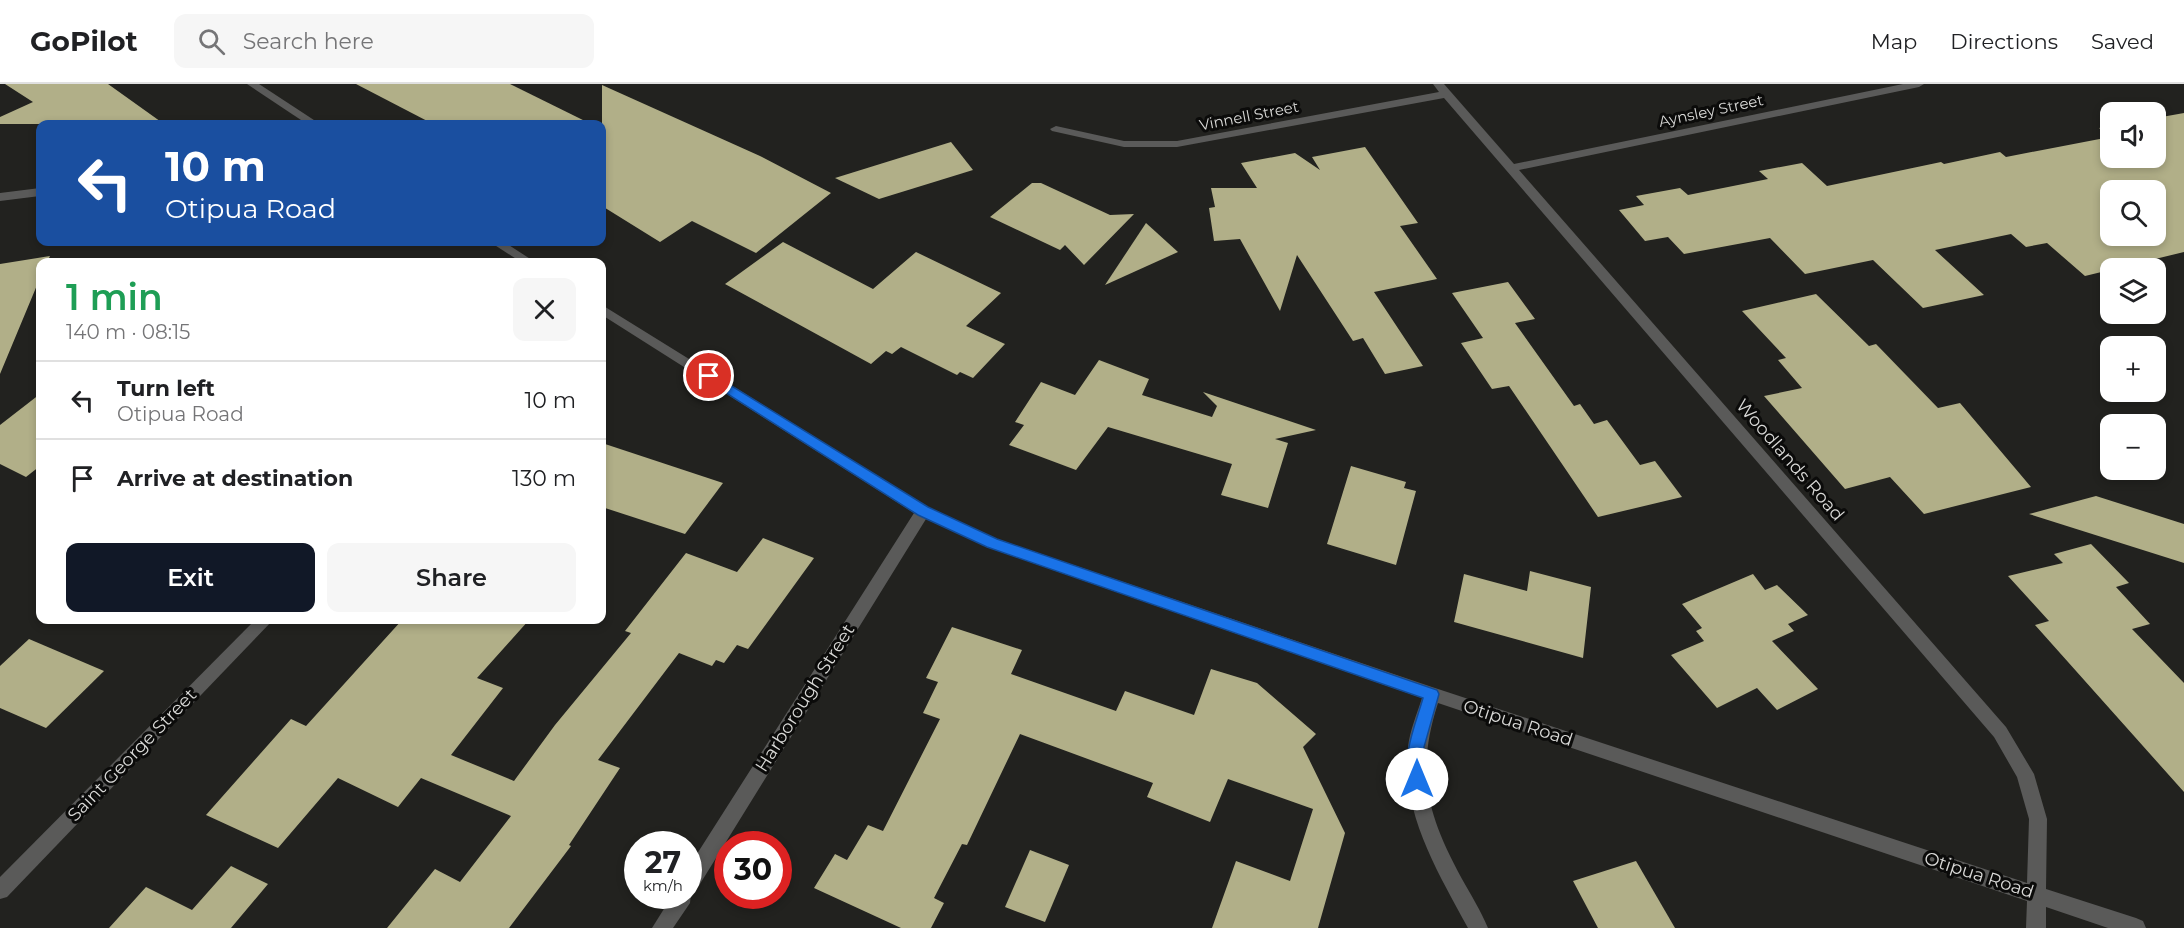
<!DOCTYPE html>
<html lang="en">
<head>
<meta charset="utf-8">
<style>
	:root { --surface:#fff; --page:#f6f6f6; --text:#202124; --muted:#757577; --line:#e0e0e0; --accent:#111827 }
	body { margin:0; font-family:Montserrat,sans-serif; background:var(--page); color:var(--text); height:100vh; display:flex; flex-direction:column; font-size:22px; white-space:nowrap }
	* { box-sizing:border-box; margin:0 }
	p { font-size:20px; color:var(--muted) }
	.icon { flex:none; width:33px; height:33px; fill:none; stroke:currentColor; stroke-width:2; stroke-linecap:round; stroke-linejoin:round }
	.map { position:relative; flex:1; overflow:hidden }
	.side { position:absolute; left:36px; top:174px; width:570px; height:366px; display:flex; flex-direction:column; background:var(--surface); border-radius:12px; box-shadow:0 3px 9px #0003 }
	.side>* { flex:none }
	.top-card { position:absolute; left:36px; top:36px; width:570px; height:126px; border-radius:12px; box-shadow:0 3px 9px #0003; background:#1a4fa0; color:#fff; overflow:hidden }
	.controls { position:absolute; left:2100px; top:18px; display:grid; gap:12px }
	.controls a { display:grid; place-items:center; width:66px; height:66px; border-radius:12px; background:var(--surface); box-shadow:0 3px 9px #0003; font-size:30px }
	.speed { position:absolute; left:624px; top:747px; display:flex; gap:12px; font-size:30px; font-weight:700; text-align:center }
	.speed>* { display:grid; place-content:center; width:78px; height:78px; border-radius:50%; background:var(--surface); box-shadow:0 3px 9px #0003; line-height:1 }
	.speed small { font-size:15px; font-weight:400 }
	.speed .limit { border:9px solid #d22; background:#fff; color:#111 }
	.pin { position:absolute; display:grid; place-items:center; width:51px; height:51px; color:#fff; margin:-26px; border:3px solid #fff; border-radius:50%; box-shadow:0 2px 6px #0007 }
	.me { position:absolute; width:66px; margin:-33px; rotate:0deg; stroke-linejoin:round; filter:drop-shadow(0 0 4px #0008) }
	.turn { display:flex; align-items:center; gap:21px; height:126px; padding:0 30px; font-size:27px }
	.turn .icon { width:78px; height:78px; stroke-width:2.5 }
	.turn b { display:block; font-size:42px; line-height:51px }
	.round { display:grid; place-items:center; flex:none; width:63px; height:63px; border-radius:12px; background:var(--page) }
	.head { display:flex; align-items:center; justify-content:space-between; height:102px; padding:0 30px }
	h1 { font-size:36px; font-weight:600; line-height:45px; color:#1e9e55 }
	.button { display:flex; gap:12px; margin-top:auto; padding:12px 30px }
	.button a { flex:1; height:69px; border-radius:12px; background:var(--accent); color:#fff; font-size:24px; font-weight:600; line-height:69px; text-align:center }
	.button a+a { background:var(--page); color:var(--text) }
	ul { padding:0; list-style:none }
	li { display:flex; align-items:center; gap:18px; height:78px; padding:0 30px; border-top:2px solid var(--line) }
	li div { flex:1 }
	li b { display:block; font-size:22px }
	li em { font-style:normal }
	header { display:flex; align-items:center; gap:36px; box-sizing:border-box; height:84px; padding:0 30px; background:var(--surface); border-bottom:2px solid var(--line) }
	header strong { font-size:28px }
	nav { display:flex; gap:33px; margin-inline-start:auto; font-size:21px }
	.search { width:420px; height:54px; background:var(--page); display:flex; align-items:center; gap:15px; box-sizing:border-box; padding:0 21px; border-radius:12px; color:var(--muted); font-size:22px }
	.map>svg:first-child { display:block }
</style>
</head>
<body>
<header>
<strong>GoPilot</strong>
<div class="search"><svg class="icon" aria-label="search" viewBox="0 0 24 24"><circle cx="10" cy="10" r="6"/><path d="M15 15l6 6"/></svg>Search here</div>
<nav><a>Map</a><a>Directions</a><a>Saved</a></nav>
</header>
<div class="map">
<svg width="2184" height="844" viewBox="0 0 2184 844">
	<rect width="100%" height="100%" fill="#22221f"/>
	<!-- building -->
	<g fill="#b1af88" fill-rule="evenodd">
		<path d="M5,0H108L164,40H0V33L33,18Z"/>
		<path d="M356,0H510L591,40H433Z"/>
		<path d="M602,1L760,72L831,109L756,169L692,137L660,158L602,122Z"/>
		<path d="M2184,29V168L2085,192L2047,159L2026,163L2011,150L1935,166L1984,211L1923,224L1873,176L1805,190L1770,154L1684,170L1668,153L1645,157L1619,126L1644,121L1636,112L1680,104L1688,111L1768,95L1759,87L1802,79L1827,102L1941,78L1944,80L2000,68L2006,73L2110,53L2099,44L2110,42V74H2156V34ZM2110,106H2156V152H2110Z"/>
		<path d="M951,58L973,86L879,115L835,94Z"/>
		<path d="M1365,63L1418,139L1400,142L1437,195L1374,208L1423,282L1385,290L1363,254L1353,257L1297,171L1280,227L1240,155L1214,157L1209,124L1215,123L1211,104H1257L1241,79L1295,69L1320,86L1312,73Z"/>
		<path d="M1032,99H1041L1110,131L1134,130L1084,181L1065,161L1060,166L990,133Z"/>
		<path d="M1146,139L1178,168L1105,201Z"/>
		<path d="M783,158L873,205L916,168L1001,209L966,242L1005,260L973,294L960,288L957,291L901,263L892,270L886,267L871,280L725,200Z"/>
		<path d="M50,172L47,178H40V194L0,290V180Z"/>
		<path d="M1508,198L1535,235L1515,239L1574,322L1580,320L1594,340L1607,336L1640,381L1655,377L1682,413L1598,433L1509,302L1492,305L1461,259L1483,254L1452,209Z"/>
		<path d="M1816,210L1869,262L1876,260L1938,324L1960,319L2031,403L1924,430L1890,393L1845,405L1764,312L1802,304L1778,276L1786,274L1742,227Z"/>
		<path d="M1099,276L1149,295L1142,311L1212,333L1217,322L1203,308L1316,346L1275,355L1288,359L1268,424L1221,411L1232,380L1108,343L1076,386L1009,361L1024,341L1015,338L1041,298L1075,311Z"/>
		<path d="M40,310V382L26,393L0,380V341Z"/>
		<path d="M602,359L723,399L685,450L602,423Z"/>
		<path d="M1351,382L1406,398L1404,404L1416,407L1396,481L1327,460Z"/>
		<path d="M2096,412L2184,440V479L2029,430Z"/>
		<path d="M763,454L814,474L748,565L737,561L724,579L716,576L712,582L679,569L598,676L620,684L569,761L571,762L509,844H387L435,785L460,798L511,732L421,694L398,723L338,694L278,764L206,731L291,635L306,642L402,536H529L477,594L503,604L451,671L514,697L555,641L631,549L625,547L686,469L737,488Z"/>
		<path d="M2091,460L2129,499L2116,503L2150,540L2132,545L2184,599V708L2035,541L2049,537L2008,492L2063,479L2054,470Z"/>
		<path d="M1530,487L1591,503L1583,574L1454,538L1464,490L1527,507Z"/>
		<path d="M1753,490L1765,506L1777,501L1808,531L1788,540L1794,547L1772,557L1818,605L1777,626L1757,604L1717,624L1671,571L1704,557L1696,547L1702,544L1682,520Z"/>
		<path d="M952,543L1022,566L1011,590L1116,627L1125,607L1194,631L1211,585L1257,599L1316,650L1303,663L1345,749L1318,844H1212L1236,777L1290,797L1313,725L1228,695L1210,738L1147,713L1153,699L1020,650L967,761L962,760L934,814L944,819L931,844H901L814,804L835,770L847,776L868,741L883,747L940,635L923,629L938,598L926,594Z"/>
		<path d="M29,555L104,587L46,644L0,624V582Z"/>
		<path d="M1030,766L1069,781L1045,838L1005,823Z"/>
		<path d="M1636,777L1675,844H1598L1573,797Z"/>
		<path d="M231,782L268,800L231,844H109L146,803L192,826Z"/>
	</g>
	<g fill="none" stroke-linecap="round" stroke-linejoin="round">
		<!-- minor -->
		<g fill="#5a5a59" fill-rule="evenodd">
			<path d="M247,0H259L320,40H307Z"/>
			<path d="M1433,0H1444L1514,80L1903,0H1924L1919,3L1519,86L2006,643L2034,690L2047,735L2046,805L2136,834L2143,837L2146,844H2108L2046,823V844H2026L2027,817L1438,619C1415,690 1428,732 1462,795C1471,811 1481,827 1488,844H1468C1438,788 1401,729 1408,663C1410,646 1417,630 1422,614L987,463L926,435L695,808L691,810L690,819L673,844H652L672,812H688V784L914,429L602,231V221L928,423L997,455L1432,603L2027,799L2029,735L2017,693L1994,653L1444,14L1177,63H1124L1052,47L1050,45L1056,42L1124,57H1177L1439,8Z"/>
			<path d="M40,104V112L0,117V109Z"/>
			<path d="M490,158H504L535,178H521Z"/>
			<path d="M255,536H273L7,813L0,815V793Z"/>
		</g>
	</g>
	<!-- route -->
	<path fill="#1a73e8" stroke="#114b97" stroke-width="1.5" d="M709,288L928,423L997,455L1437,606L1439,610L1424,663L1422,700L1417,702L1411,700C1400,674 1416,639 1423,614L987,463L918,431L704,295L702,292Z"/>
	<g text-anchor="middle" stroke-width="6" stroke-linejoin="round" paint-order="stroke">
		<!-- far-street labels -->
		<g font-size="15" fill="#d8d8d6" stroke="#0b0b0a">
			<text transform="translate(1711 27) rotate(-12)" y="5">Aynsley Street</text>
			<text transform="translate(1249 32) rotate(-11)" y="5">Vinnell Street</text>
		</g>
		<!-- street labels -->
		<g font-size="18" fill="#d8d8d6" stroke="#0b0b0a">
			<text transform="translate(1790 376) rotate(49)" y="6">Woodlands Road</text>
			<text transform="translate(805 614) rotate(-58)" y="6">Harborough Street</text>
			<text transform="translate(1518 639) rotate(18)" y="6">Otipua Road</text>
			<text transform="translate(132 671) rotate(-46)" y="6">Saint George Street</text>
			<text transform="translate(1979 791) rotate(18)" y="6">Otipua Road</text>
		</g>
	</g>
</svg>
<div class="controls">
<a><svg class="icon" aria-label="sound" viewBox="0 0 24 24"><path d="M4 9h4l5-4v14l-5-4H4zM17 9q2 3 0 6"/></svg></a>
<a><svg class="icon" aria-label="search" viewBox="0 0 24 24"><circle cx="10" cy="10" r="6"/><path d="M15 15l6 6"/></svg></a>
<a><svg class="icon" aria-label="layers" viewBox="0 0 24 24"><path d="M12 4l9 5-9 5-9-5zM3 14l9 5 9-5"/></svg></a>
<a>+</a>
<a>−</a>
</div>
<div class="speed"><div>27<small>km/h</small></div><div class="limit">30</div></div>
<div class="pin" style="left:709px;top:292px;background:#d93025"><svg class="icon" aria-label="arrive" viewBox="0 0 24 24"><path d="M6 21V4h12l-3 4 3 4H6"/></svg></div>
<svg class="me" style="left:1417px;top:695px" viewBox="-20 -20 40 40"><circle r="19" fill="#fff"/><path d="M0-13L10 11 0 6-10 11z" fill="#1a73e8"/></svg>
<div class="top-card">
<div class="turn"><svg class="icon" aria-label="left" viewBox="0 0 24 24"><path d="M17 20v-9H6M10 6l-5 5 5 5"/></svg><div><b>10 m</b>Otipua Road</div></div>
</div>
<section class="side">
<div class="head"><div><h1>1 min</h1><p>140 m · 08:15</p></div><a class="round"><svg class="icon" aria-label="close" viewBox="0 0 24 24"><path d="M6 6l12 12M18 6L6 18"/></svg></a></div>
<ul>
<li><svg class="icon" aria-label="left" viewBox="0 0 24 24"><path d="M17 20v-9H6M10 6l-5 5 5 5"/></svg><div><b>Turn left</b><p>Otipua Road</p></div><em>10 m</em></li>
<li><svg class="icon" aria-label="arrive" viewBox="0 0 24 24"><path d="M6 21V4h12l-3 4 3 4H6"/></svg><div><b>Arrive at destination</b></div><em>130 m</em></li>
</ul>
<div class="button"><a>Exit</a><a>Share</a></div>
</section>
</div>
</body>
</html>
